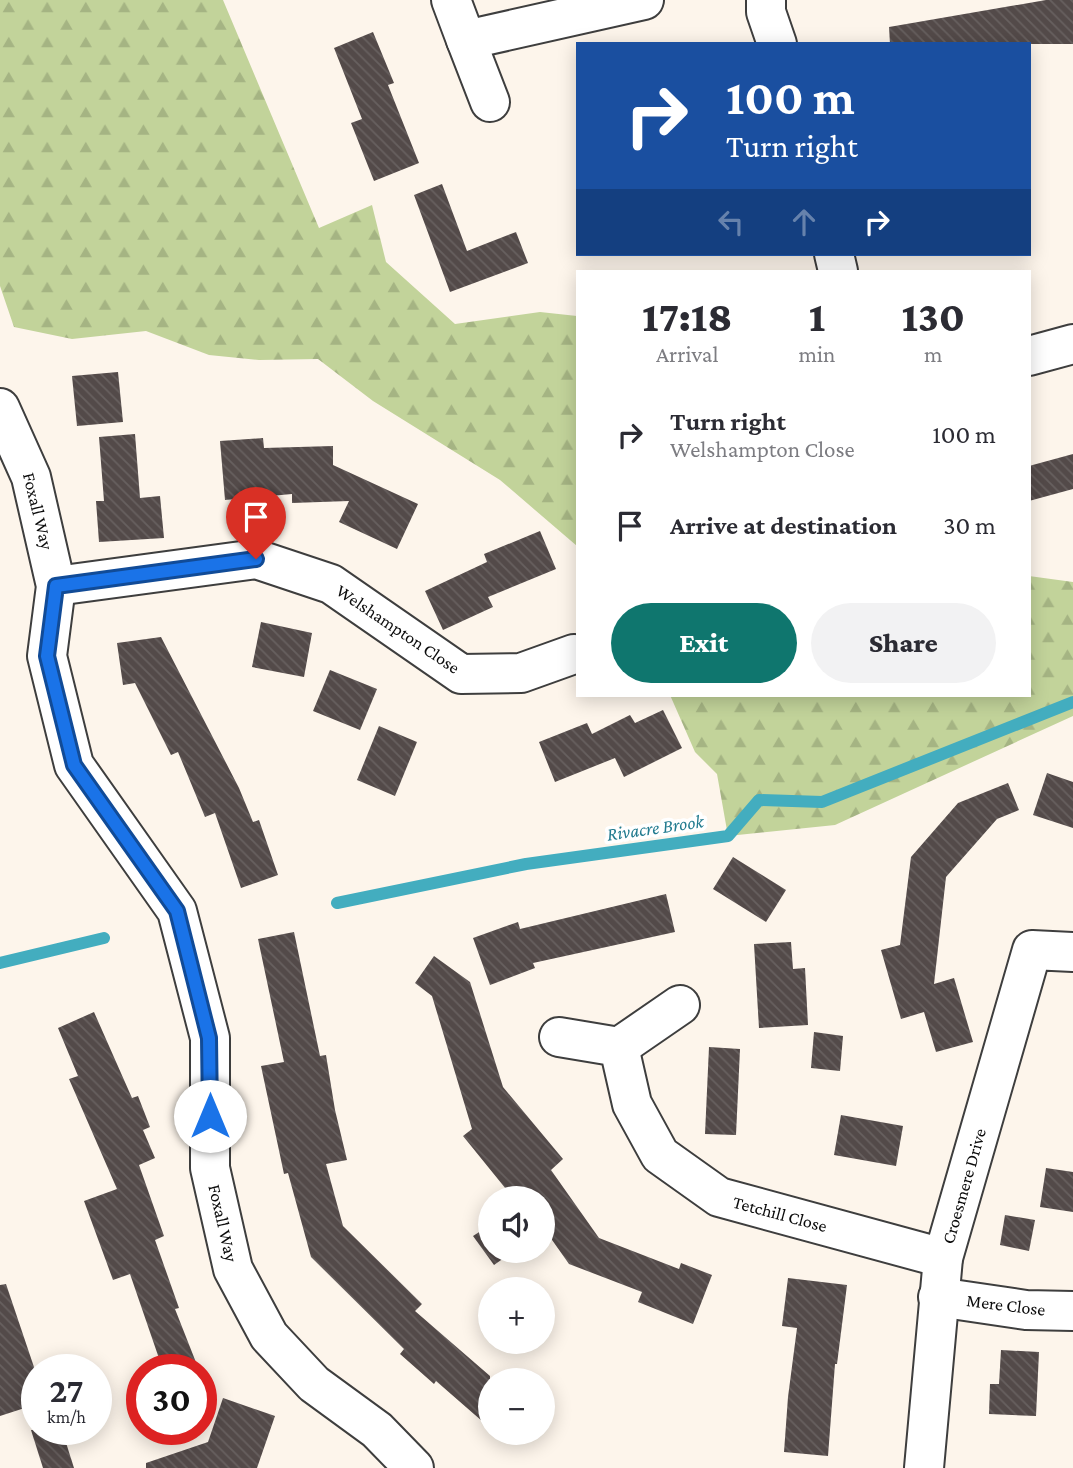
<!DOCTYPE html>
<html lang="en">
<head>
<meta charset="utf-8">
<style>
	:root { --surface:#fff; --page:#f2f2f3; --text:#2b2b33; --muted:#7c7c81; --accent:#0f766e }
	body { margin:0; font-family:"Crimson Pro",serif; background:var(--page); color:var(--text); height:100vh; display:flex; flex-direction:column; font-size:26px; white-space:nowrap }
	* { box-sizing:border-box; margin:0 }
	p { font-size:23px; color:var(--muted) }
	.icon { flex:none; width:38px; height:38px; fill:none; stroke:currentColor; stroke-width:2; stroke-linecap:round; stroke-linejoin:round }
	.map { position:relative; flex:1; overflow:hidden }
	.drawer { position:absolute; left:576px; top:270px; width:455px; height:427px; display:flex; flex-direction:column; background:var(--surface); border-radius:0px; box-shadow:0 4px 18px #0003 }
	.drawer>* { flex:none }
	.top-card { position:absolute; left:576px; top:42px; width:455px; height:214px; border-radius:0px; box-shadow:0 4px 18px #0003; background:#1a4fa0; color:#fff; overflow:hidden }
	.buttons { position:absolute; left:478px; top:1186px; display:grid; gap:14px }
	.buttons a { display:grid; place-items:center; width:77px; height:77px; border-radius:50%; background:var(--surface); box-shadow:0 4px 18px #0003; font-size:35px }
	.speed { position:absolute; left:21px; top:1354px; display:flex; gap:14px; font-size:35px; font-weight:700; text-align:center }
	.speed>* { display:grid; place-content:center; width:91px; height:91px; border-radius:50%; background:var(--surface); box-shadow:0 4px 18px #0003; line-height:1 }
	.speed small { font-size:18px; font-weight:400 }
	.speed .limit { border:10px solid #d22; background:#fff; color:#111 }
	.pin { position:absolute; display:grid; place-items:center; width:60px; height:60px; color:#fff; margin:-72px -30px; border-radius:50% 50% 50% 0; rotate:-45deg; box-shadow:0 0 7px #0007 }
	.pin .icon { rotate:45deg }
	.me { position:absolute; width:77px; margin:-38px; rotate:0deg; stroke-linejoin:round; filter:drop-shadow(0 0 5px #0008) }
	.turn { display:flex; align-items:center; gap:24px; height:147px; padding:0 35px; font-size:32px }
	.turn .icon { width:91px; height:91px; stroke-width:2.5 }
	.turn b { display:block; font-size:49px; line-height:60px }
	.lanes { display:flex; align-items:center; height:66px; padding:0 35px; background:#0003; justify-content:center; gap:35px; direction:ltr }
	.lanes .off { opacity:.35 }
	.eta { display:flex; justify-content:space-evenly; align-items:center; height:119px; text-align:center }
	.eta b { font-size:42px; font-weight:800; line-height:49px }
	.primary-button { display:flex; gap:14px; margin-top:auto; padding:14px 35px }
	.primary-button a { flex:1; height:80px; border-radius:42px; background:var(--accent); color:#fff; font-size:28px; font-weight:800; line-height:80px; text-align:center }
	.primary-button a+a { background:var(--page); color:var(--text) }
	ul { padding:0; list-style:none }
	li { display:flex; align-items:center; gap:21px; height:91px; padding:0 35px }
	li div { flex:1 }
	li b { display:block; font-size:26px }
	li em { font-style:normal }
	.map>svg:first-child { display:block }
</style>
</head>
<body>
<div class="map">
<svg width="1073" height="1468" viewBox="0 0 1073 1468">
	<defs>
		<pattern id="forest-firs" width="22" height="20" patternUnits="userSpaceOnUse" patternTransform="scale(1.75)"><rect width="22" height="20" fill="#c2d39a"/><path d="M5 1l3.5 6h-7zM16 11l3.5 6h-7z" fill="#a5b483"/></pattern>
		<pattern id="building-back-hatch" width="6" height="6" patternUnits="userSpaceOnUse" patternTransform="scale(1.75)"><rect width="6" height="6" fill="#534a49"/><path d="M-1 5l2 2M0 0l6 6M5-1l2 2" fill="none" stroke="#67605f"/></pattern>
	</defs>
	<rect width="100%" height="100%" fill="#fdf5eb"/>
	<!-- forest -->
	<g fill="url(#forest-firs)">
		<path d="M0,0H223L319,228L372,205L386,262L455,324L540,312L577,316V546L500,480L373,401L318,359L259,360L209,355L146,331L72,339L14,327L0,286Z"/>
		<path d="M1029,576L1073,582V716L835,825L728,836L717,774L695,752L670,695H1029Z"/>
	</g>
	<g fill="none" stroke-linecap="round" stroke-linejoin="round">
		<!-- stream -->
		<g stroke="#43adbf" stroke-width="12">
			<path d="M337,903L526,864L728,836L759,800L822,802L1073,702"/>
			<path d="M0,963L104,938"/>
		</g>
	</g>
	<!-- building -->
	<g fill="url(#building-back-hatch)">
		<path d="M1046,0H1073V44H890L889,27Z"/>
		<path d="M373,32L394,83L388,85L419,163L374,181L351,123L362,119L334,48Z"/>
		<path d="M442,184L467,251L516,232L528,263L450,292L414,195Z"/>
		<path d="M118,372L123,422L77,426L72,376Z"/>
		<path d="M135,434L140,498L160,496L164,538L99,542L96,501H104L99,437Z"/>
		<path d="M263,438L264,448L333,446V465L418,504L397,549L339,522L349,501L292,503V494L225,500L220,441Z"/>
		<path d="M1073,454V489L1029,501V466Z"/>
		<path d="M540,531L556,569L488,597L493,607L443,630L425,591L487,562L484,554Z"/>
		<path d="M261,622L312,633L304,677L252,667Z"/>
		<path d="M161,637L239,788L253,822L259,820L278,875L241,888L215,813L205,817L178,752L171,755L135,683L123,685L117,643Z"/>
		<path d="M330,670L377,689L360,730L313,711Z"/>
		<path d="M663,710L682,748L624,777L615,758L555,782L539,742L587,723L592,734L630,715L635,723Z"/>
		<path d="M379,726L417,742L395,796L357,780Z"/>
		<path d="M1047,773L1073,782V828L1033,815Z"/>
		<path d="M1008,783L1019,810L997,819L946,877L934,984L954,978L973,1042L936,1052L924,1012L901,1019L881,950L900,945L911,857L958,803Z"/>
		<path d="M733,857L786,890L766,922L713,889Z"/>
		<path d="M666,894L675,932L533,963L535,968L490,985L473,938L518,922L520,929Z"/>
		<path d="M294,932L320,1056L326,1055L335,1110L347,1160L326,1164L343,1226L422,1304L415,1311L490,1376V1428L436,1381L434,1384L400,1354L404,1349L311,1257L288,1173L284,1174L261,1066L284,1062L258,939Z"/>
		<path d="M791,942L793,969L805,968L808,1025L759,1028L754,944Z"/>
		<path d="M434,956L470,982L503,1087L563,1159L551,1170L599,1238L679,1269L681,1263L712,1275L693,1324L638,1302L642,1292L569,1264L545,1230L542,1231V1199H514L463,1136L472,1129L432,996L415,983Z"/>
		<path d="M94,1012L132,1098L138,1096L150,1127L143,1130L155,1158L139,1165L164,1236L155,1240L179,1308L175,1309L199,1370H163L130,1274L113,1280L84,1201L117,1189L69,1079L78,1076L58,1028Z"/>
		<path d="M814,1032L843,1036L840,1071L811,1068Z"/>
		<path d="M709,1047L740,1049L736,1135L705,1134Z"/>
		<path d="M841,1115L903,1126L896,1166L834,1155Z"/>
		<path d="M1046,1168L1073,1172V1212L1040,1207Z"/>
		<path d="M1005,1215L1035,1220L1029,1251L1000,1245Z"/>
		<path d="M490,1225V1251H514L494,1265L473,1236Z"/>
		<path d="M788,1278L847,1285L837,1364H835L828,1456L784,1452L788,1397L797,1328L782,1326Z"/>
		<path d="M6,1284L37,1376V1404L0,1416V1285Z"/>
		<path d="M1001,1350L1039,1352L1036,1416L989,1414L990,1384H999Z"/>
		<path d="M223,1398L275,1416L257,1468H146V1463L208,1442Z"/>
		<path d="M31,1430H62L74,1468H43Z"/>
	</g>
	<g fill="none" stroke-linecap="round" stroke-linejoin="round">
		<!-- street casing -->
		<g stroke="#3e3e3e" stroke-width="42">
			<g id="street">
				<path d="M451,0L466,40L644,0"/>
				<path d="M766,0V12L777,44"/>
				<path d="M466,40L490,102"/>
				<path d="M834,254L838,271"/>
				<path d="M1029,356L1073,344"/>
				<path d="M0,408L31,477L56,586L47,656L74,765L177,911L210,1038V1168L233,1269L269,1336L314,1384L377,1430L414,1468"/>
				<path d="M56,586L256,559L331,584L461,674L521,673L574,654"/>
				<path d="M559,1037L619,1047L632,1104L660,1155L719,1197L943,1258"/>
				<path d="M619,1047L680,1005"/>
				<path d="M938,1297L1026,1310L1073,1311"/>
				<path d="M924,1468L943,1258L1032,950L1073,952"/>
			</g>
		</g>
		<!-- street -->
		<use href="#street" stroke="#fff" stroke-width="38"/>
	</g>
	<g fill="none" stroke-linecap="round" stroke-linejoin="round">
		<!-- route casing -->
		<g stroke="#114b97" stroke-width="18">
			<path id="route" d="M210,1116L209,1038L177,911L74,765L47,656L56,586L256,559"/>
		</g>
		<!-- route -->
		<use href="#route" stroke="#1a73e8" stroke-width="12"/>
	</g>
	<g text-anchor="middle" stroke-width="7" stroke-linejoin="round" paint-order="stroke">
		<!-- street labels -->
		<g font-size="18" fill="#0b0b0b" stroke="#fff">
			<text transform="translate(38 511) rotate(76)" y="6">Foxall Way</text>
			<text transform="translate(398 629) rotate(34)" y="6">Welshampton Close</text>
			<text transform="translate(964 1186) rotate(-74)" y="6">Croesmere Drive</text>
			<text transform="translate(780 1214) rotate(15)" y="6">Tetchill Close</text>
			<text transform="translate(223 1223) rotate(77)" y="6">Foxall Way</text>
			<text transform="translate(1006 1305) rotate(7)" y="6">Mere Close</text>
		</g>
		<!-- water labels -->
		<g font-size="19" font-style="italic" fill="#227b8f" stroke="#fff">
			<text transform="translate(655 827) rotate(-8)" y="7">Rivacre Brook</text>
		</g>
	</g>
</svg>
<div class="buttons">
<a><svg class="icon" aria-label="sound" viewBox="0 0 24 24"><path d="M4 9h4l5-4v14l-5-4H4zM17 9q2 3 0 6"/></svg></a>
<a>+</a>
<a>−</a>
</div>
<div class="speed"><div>27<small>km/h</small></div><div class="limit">30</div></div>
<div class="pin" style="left:256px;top:559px;background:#d93025"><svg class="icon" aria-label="arrive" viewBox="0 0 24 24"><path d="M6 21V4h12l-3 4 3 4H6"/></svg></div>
<svg class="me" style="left:210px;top:1116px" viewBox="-20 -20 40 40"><circle r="19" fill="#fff"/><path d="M0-13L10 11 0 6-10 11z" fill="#1a73e8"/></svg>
<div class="top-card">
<div class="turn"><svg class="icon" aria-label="right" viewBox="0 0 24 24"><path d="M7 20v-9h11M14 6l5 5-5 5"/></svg><div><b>100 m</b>Turn right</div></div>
<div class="lanes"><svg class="icon off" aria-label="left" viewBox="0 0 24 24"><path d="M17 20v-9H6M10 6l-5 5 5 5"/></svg><svg class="icon off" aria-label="ahead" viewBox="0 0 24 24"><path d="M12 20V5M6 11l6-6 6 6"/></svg><svg class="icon" aria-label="right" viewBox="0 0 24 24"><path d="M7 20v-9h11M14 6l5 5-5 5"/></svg></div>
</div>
<section class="drawer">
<div class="eta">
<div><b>17:18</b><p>Arrival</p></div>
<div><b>1</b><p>min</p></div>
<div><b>130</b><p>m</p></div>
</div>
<ul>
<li><svg class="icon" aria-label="right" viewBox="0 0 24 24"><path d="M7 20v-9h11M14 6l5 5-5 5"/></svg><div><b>Turn right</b><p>Welshampton Close</p></div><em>100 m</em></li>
<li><svg class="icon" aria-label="arrive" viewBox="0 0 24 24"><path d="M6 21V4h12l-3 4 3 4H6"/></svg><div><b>Arrive at destination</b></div><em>30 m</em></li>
</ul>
<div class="primary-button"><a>Exit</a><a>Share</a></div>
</section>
</div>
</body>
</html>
